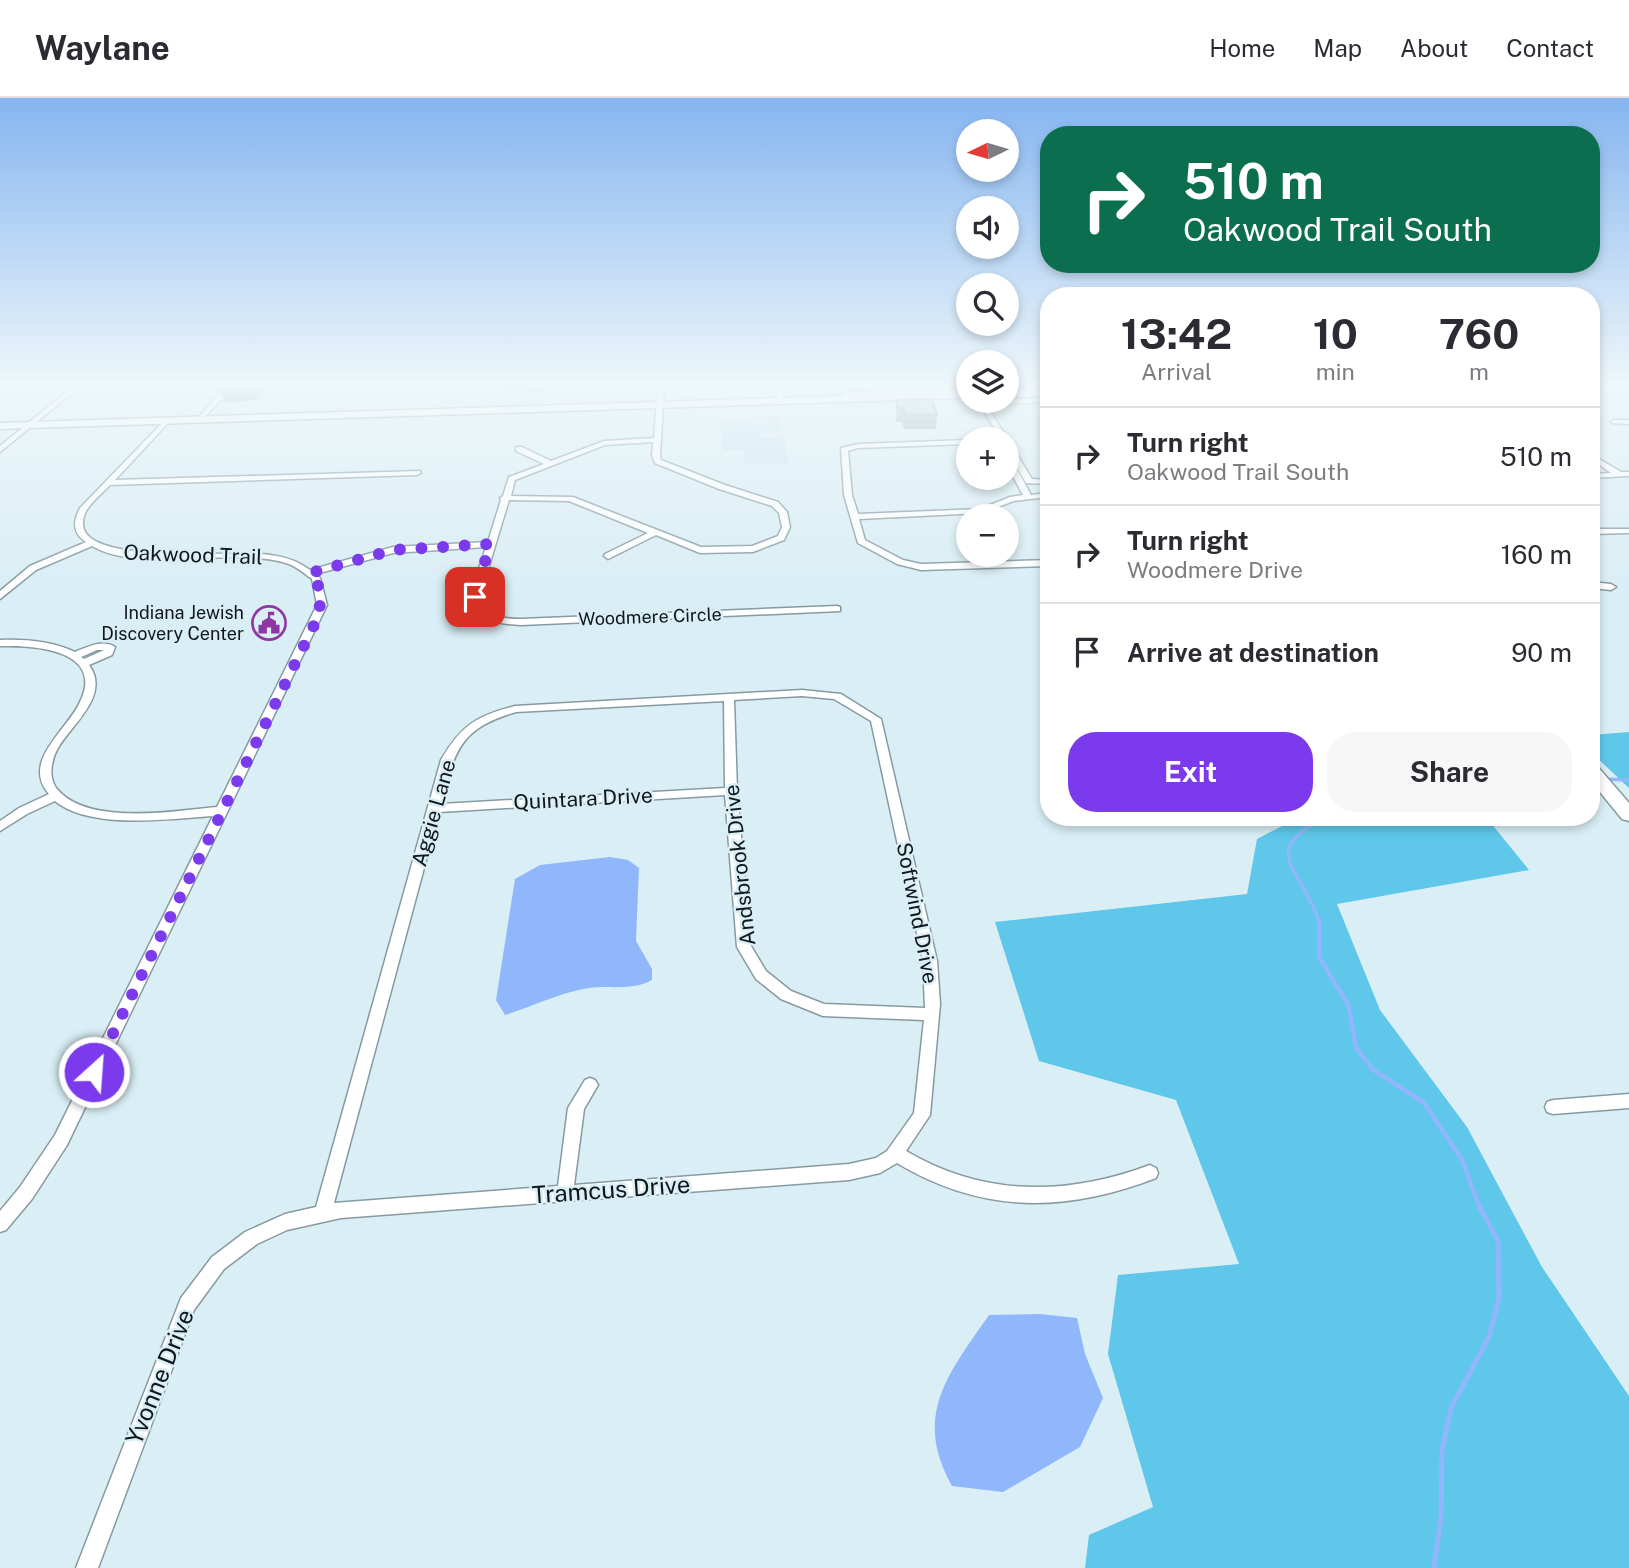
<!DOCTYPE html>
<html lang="en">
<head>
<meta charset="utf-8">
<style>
	:root { --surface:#fff; --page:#f7f7f7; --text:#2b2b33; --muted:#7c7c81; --line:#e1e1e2; --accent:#7c3aed }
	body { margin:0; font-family:"Public Sans",sans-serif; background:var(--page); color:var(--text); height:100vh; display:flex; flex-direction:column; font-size:26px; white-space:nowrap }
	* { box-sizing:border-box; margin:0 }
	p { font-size:23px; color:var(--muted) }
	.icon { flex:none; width:38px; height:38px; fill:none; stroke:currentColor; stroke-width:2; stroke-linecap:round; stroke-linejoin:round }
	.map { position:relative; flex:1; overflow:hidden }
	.panel { position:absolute; left:1040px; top:189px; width:560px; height:539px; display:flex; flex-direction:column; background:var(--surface); border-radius:28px; box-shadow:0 4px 10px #0003 }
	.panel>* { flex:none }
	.banner { position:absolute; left:1040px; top:28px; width:560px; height:147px; border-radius:28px; box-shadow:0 4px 10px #0003; background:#0b6e4f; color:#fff; overflow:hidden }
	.needle { width:46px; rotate:265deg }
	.tools { position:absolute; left:956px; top:21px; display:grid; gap:14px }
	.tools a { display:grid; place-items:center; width:63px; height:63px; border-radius:50%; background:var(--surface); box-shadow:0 4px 10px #0003; font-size:35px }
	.pin { position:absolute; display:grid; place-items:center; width:60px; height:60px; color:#fff; margin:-30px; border-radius:14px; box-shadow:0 4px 10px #0006 }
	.me { position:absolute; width:77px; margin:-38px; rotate:26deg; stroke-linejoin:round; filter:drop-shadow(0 0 5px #0008) }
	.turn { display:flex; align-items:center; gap:24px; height:147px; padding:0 28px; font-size:32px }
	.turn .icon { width:91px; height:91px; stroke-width:2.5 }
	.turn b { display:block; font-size:49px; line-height:60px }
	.eta { display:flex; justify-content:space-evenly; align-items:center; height:119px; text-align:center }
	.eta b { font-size:42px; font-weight:700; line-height:49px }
	.cta { display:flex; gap:14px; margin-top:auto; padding:14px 28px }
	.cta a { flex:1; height:80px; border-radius:28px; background:var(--accent); color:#fff; font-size:28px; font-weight:700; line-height:80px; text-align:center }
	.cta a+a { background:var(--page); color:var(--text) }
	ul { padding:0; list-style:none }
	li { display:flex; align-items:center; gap:21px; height:98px; padding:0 28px; border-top:2px solid var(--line) }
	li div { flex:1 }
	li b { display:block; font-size:26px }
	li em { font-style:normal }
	header { display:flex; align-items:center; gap:42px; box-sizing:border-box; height:98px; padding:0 35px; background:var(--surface); border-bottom:2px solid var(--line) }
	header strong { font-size:33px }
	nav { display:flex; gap:38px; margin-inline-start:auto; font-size:24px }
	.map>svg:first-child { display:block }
</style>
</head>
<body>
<header>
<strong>Waylane</strong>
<nav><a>Home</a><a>Map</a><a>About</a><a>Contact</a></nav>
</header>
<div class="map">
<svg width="1629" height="1470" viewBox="0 0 1629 1470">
	<rect width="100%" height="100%" fill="#d9eef5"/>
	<!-- built -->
	<path fill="#c7e3ee" d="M779,318L782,334L761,335V339H784L788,366L744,367V351L723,353L721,322Z"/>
	<!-- forest -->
	<g fill="#5ec7ea">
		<path d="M1629,634V690L1591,654V637Z"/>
		<path d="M1300,719H1486L1529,772L1337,806L1380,912L1467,1029L1542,1169L1629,1298V1470H1085L1089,1437L1153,1409L1108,1256L1118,1177L1239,1166L1176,1002L1039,963L995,824L1247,796L1257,741Z"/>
	</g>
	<!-- water -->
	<g fill="#90b7fc">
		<path d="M610,759L628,762L639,770L636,843L652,871V882C629,894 608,886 583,891C557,896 531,909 505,917L496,902L515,781L540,767Z"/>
		<path d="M1040,1216L1077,1220L1085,1256L1103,1300L1080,1349L1003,1394L952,1388C912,1317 949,1275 989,1217Z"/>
	</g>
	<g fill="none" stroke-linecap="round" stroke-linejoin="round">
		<!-- stream-far2 -->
		<g stroke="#90b7fc" stroke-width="3.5">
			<path d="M1603,681L1629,682"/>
			<path d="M1319,824C1303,770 1256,755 1325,719"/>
		</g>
		<!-- stream-far1 -->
		<path stroke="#90b7fc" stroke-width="4.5" d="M1319,822V859L1348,906L1356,949L1372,971L1424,1005L1462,1062L1479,1108"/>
		<!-- stream -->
		<path stroke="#90b7fc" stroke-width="5" d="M1434,1470L1441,1419L1442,1352L1451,1310L1489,1239L1499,1200L1498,1143L1478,1106"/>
		<!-- street casing -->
		<g stroke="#879aa1" stroke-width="3">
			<g id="street">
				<path d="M74,288H81L0,354V348Z"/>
				<path d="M227,288H234L202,322H198V320Z"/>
				<path d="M658,288H664L660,358L661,362L725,387L778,404L787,414L790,429L784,442L753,454L700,455L656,437L608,461L604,458L605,456L648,435L569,403L509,402L479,501C486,519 503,521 521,521L837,508L840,509V513L521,527C499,526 478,523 469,501L486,449L393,455L316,476L320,480L327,507L67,1047L32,1101L6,1132L0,1134V1113L20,1089L55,1037L213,718C170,721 90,732 55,703L27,716L0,733V723L19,710L49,696C21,664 66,633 79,606C107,552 35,547 0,548V542C26,541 51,543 75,554C88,549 102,541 115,549L112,557L89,567C111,597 72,626 58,650C51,662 48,680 57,691C88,728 174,713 217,709L317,507L312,481C305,476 297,469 289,466C232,447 142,477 92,448L36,472L0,501V493L30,468L86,444C72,435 73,423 80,410L166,321L171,322L115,382L420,373L421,375L417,377L110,387C100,398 82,410 83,426C83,467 231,453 260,456C279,457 295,461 310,472L393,449L488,444L501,402L500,400L503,398L509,379L544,366L516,353V349H522L551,363L604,343L654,340ZM653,344L652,358L655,365L719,391L772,408L779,415L782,429L778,438L752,448L701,449L573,399L511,398L515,382L605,347ZM97,552H104L84,561L81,559Z"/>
				<path d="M775,288H781L783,304L778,303Z"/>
				<path d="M841,288H847L850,294L968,291V295L847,298L844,296Z"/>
				<path d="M1048,288V292L1006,294V290Z"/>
				<path d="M1048,300V304L986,307L1008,341L1006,343L1001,341L979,305L982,303Z"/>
				<path d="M1614,322H1629V326L1612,325L1611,324Z"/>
				<path d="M968,342V346L858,350L848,353L852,397L858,416L980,411L1010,399L1023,397L1006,366V360H1008L1012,362L1031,397L1048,395V399L1014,403L981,415L859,421L865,442L903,462L921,466L1048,462V468L921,472L897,466L858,445L844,397L841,350L858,346Z"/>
				<path d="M1006,343L1010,345L1032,381L1048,382V386L1026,385L1006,351Z"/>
				<path d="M1591,356L1621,374H1629V378L1591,380V376L1611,375L1591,361Z"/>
				<path d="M1629,431V435L1591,436V431Z"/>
				<path d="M1591,484L1611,486L1616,489L1611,492L1591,490Z"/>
				<path d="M802,592L841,596L881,621L937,863L940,906L930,1017L906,1053C984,1099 1067,1098 1150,1067L1156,1070L1158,1075L1156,1080C1065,1115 982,1116 897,1065L880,1075L849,1082L341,1120L287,1132L257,1146L224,1171L194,1212L98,1470H76L181,1200L212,1159L245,1134L285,1116L316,1109L441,662C461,627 477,618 515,608ZM802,598L834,601L871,623L923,863L925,910L824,906L791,893L766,873L751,848L737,693L734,602ZM724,603L725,690L441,706C455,652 459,631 516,614ZM725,697L737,849L756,881L781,901L823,918L924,922L914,1015L887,1053L876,1060L849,1066L574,1087L584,1011L598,987L595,982L590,980L585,982L568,1010L558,1088L334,1105L439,714Z"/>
				<path d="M1629,996V1010L1553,1016L1547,1014L1545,1009L1547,1004L1553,1002Z"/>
			</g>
		</g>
		<!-- secondary casing -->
		<g stroke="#879aa1" stroke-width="3">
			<g id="secondary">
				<path d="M1048,292V298L1006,299V293Z"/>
				<path d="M968,294V300L0,331V325Z"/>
				<path d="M1591,666L1597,668L1629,705V723L1622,721L1591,683Z"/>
			</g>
		</g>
		<!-- street -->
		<use href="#street" fill="#fff" fill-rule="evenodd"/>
		<!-- secondary -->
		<use href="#secondary" fill="#fff" fill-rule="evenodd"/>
	</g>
	<!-- wall -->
	<g fill="#97a4af">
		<path d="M494,288H546L539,294L494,291Z"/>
		<path d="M897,302L937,317L936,331H904L902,324H896Z"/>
	</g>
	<!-- shaded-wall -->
	<g fill="#7b868e">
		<path d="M251,288H267L255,302L225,305L220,293Z"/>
		<path d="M538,288H546L539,294Z"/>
	</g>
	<!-- building -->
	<g fill="#b0bfcb" stroke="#7b868e" stroke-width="2">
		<path d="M224,288H251L250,289L220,293Z"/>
		<path d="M932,301L937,317L905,316L903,310H897V302Z"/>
	</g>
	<!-- sky -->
	<linearGradient id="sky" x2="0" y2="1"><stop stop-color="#85b5f0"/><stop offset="0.58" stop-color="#eef7fa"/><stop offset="1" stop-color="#eef7fa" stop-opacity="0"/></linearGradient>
	<rect width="1629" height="494" fill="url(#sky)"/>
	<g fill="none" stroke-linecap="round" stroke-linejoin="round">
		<!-- route -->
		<path stroke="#7c3aed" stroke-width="12" stroke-dasharray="0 21.6" d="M94,974L318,519L322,494L310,475L393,452L490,446L475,499"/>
	</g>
	<!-- icons -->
	<defs>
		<g id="civic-ring" transform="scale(1.75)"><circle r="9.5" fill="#d9eef5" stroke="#8e37a3" stroke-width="1.5"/><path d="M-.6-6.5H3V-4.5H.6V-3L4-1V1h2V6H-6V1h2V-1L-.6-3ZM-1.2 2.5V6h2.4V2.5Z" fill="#8e37a3"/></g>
	</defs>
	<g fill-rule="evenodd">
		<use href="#civic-ring" x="269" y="525"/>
	</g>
	<g text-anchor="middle" stroke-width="5" stroke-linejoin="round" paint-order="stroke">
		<!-- far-poi labels -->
		<g font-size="18" fill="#10171a" stroke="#d9eef5" text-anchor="end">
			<text x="244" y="521">Indiana Jewish<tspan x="244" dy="21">Discovery Center</tspan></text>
		</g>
		<!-- far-street labels -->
		<g font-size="18" fill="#10171a" stroke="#d9eef5">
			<text transform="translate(650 519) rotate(-2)" y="6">Woodmere Circle</text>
		</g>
		<!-- street labels -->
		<g font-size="21" fill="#10171a" stroke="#d9eef5">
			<text transform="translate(193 457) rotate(2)" y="7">Oakwood Trail</text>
			<text transform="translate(583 701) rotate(-3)" y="7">Quintara Drive</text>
			<text transform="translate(434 715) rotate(-74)" y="7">Aggie Lane</text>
			<text transform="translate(740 767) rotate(-96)" y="7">Andsbrook Drive</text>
			<text transform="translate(917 815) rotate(79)" y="7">Softwind Drive</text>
		</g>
		<!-- near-street labels -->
		<g font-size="24" fill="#10171a" stroke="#d9eef5">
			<text transform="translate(611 1092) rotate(-4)" y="8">Tramcus Drive</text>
			<text transform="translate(160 1279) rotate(-68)" y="8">Yvonne Drive</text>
		</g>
	</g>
</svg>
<div class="tools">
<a><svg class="needle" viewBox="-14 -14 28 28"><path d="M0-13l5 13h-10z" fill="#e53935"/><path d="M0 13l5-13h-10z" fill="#7c7c81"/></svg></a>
<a><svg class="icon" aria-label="sound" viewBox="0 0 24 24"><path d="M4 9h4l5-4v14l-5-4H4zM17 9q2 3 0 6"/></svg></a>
<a><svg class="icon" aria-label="search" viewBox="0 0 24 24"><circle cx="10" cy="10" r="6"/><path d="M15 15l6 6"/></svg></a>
<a><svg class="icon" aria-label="layers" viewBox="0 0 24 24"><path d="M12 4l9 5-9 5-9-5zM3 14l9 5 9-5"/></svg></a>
<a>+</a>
<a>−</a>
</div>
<div class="pin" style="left:475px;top:499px;background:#d93025"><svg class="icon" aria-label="arrive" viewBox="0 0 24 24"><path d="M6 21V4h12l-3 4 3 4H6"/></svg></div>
<svg class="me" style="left:94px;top:974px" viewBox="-20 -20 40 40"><circle r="17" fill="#7c3aed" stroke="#fff" stroke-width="3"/><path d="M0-11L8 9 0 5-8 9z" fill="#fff"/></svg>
<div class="banner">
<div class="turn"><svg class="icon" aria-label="right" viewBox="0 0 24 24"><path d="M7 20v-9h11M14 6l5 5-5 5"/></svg><div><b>510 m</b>Oakwood Trail South</div></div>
</div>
<section class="panel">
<div class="eta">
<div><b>13:42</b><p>Arrival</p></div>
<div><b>10</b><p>min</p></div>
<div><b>760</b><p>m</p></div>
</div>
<ul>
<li><svg class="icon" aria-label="right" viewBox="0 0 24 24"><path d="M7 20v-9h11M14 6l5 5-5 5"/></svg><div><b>Turn right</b><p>Oakwood Trail South</p></div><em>510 m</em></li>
<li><svg class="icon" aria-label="right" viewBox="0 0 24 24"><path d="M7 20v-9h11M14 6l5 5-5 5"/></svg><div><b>Turn right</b><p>Woodmere Drive</p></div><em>160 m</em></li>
<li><svg class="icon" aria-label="arrive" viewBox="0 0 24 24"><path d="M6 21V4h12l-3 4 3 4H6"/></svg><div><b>Arrive at destination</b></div><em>90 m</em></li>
</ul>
<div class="cta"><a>Exit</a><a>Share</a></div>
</section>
</div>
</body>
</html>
